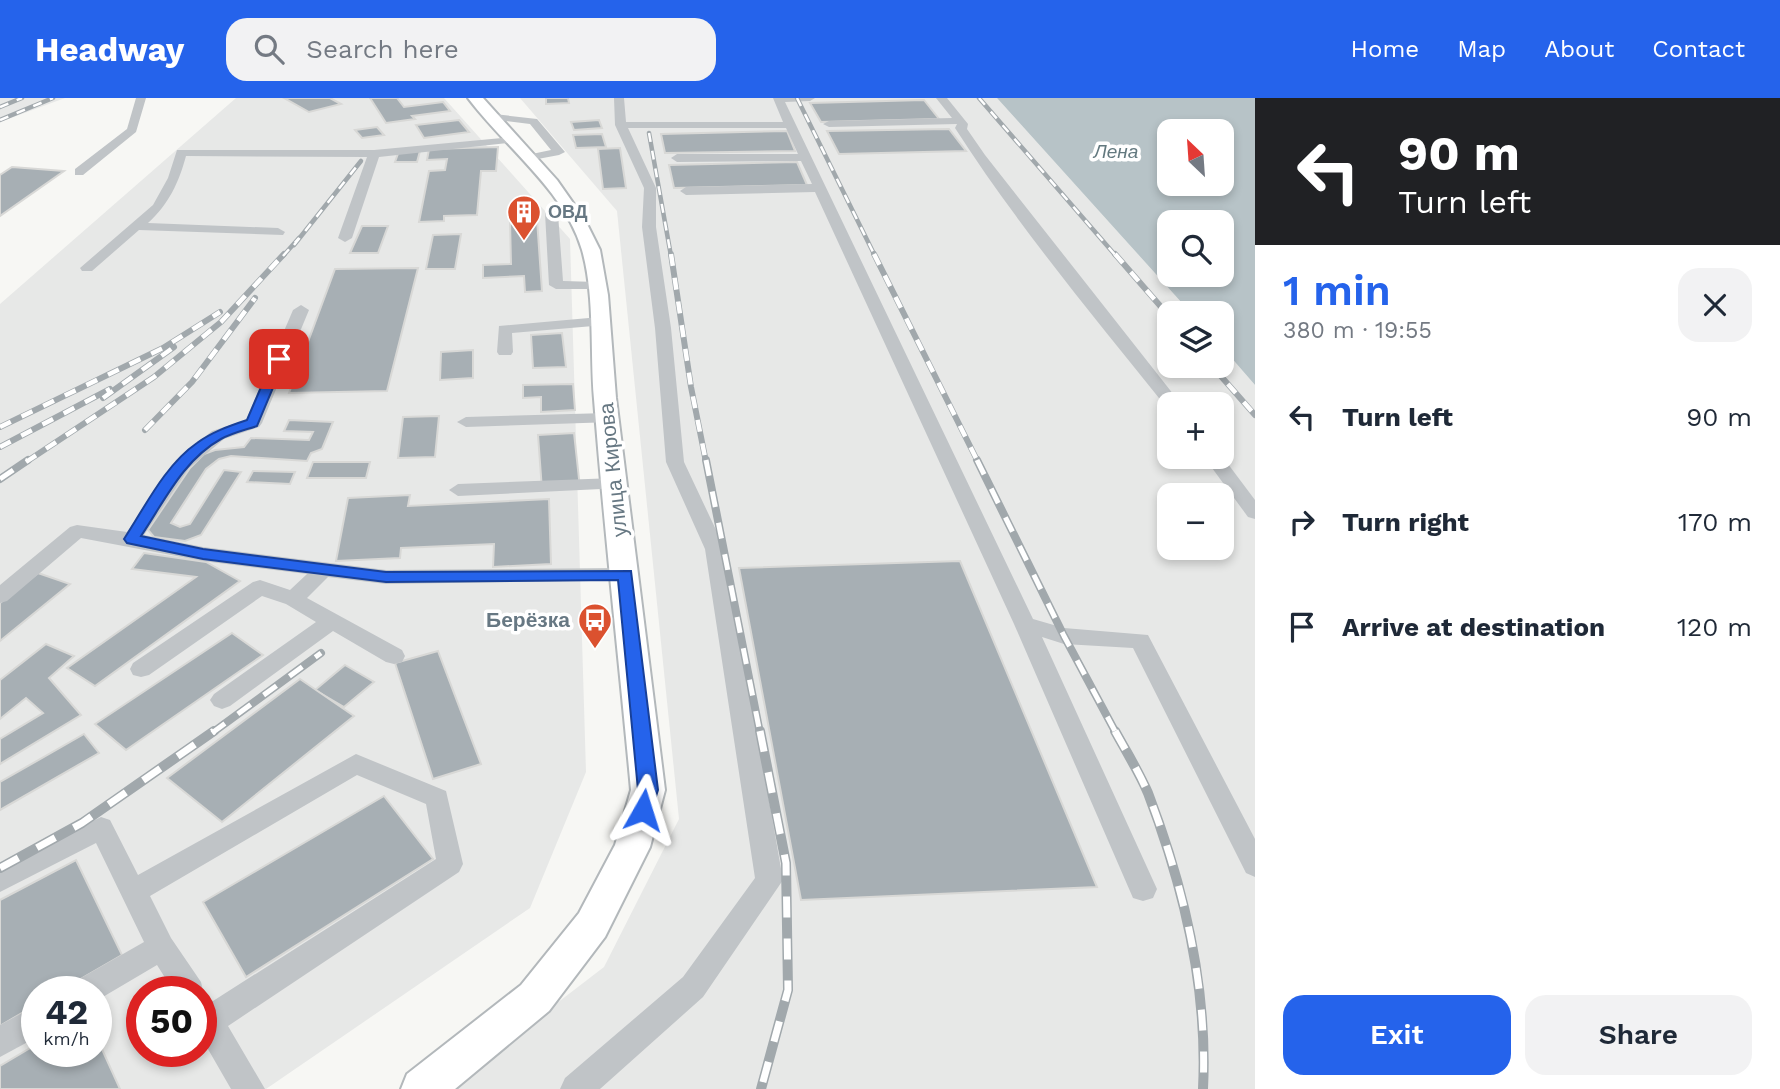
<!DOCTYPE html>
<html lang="en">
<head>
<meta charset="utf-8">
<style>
	:root { --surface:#fff; --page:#f2f2f3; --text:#1f2937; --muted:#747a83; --accent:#2563eb }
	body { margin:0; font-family:"Work Sans",sans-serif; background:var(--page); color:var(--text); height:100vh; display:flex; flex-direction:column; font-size:26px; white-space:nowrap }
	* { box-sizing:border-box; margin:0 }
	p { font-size:23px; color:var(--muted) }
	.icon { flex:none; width:38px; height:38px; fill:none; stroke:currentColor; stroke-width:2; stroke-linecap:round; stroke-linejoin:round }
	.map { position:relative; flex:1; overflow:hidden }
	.details { display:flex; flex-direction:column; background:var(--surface); width:525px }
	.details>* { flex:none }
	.top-card { background:#202124; color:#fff; overflow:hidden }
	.needle { width:46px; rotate:335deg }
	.controls { position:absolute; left:1157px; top:21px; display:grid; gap:14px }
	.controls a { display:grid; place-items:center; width:77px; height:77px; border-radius:14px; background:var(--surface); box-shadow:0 4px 10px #0003; font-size:35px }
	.speed { position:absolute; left:21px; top:878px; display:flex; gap:14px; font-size:35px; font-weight:700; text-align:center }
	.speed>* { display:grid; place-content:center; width:91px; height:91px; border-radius:50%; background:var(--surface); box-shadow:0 4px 10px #0003; line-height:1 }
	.speed small { font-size:18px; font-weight:400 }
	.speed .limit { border:10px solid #d22; background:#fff; color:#111 }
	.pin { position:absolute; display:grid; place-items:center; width:60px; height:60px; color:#fff; margin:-30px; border-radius:14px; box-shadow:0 4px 10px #0006 }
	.me { position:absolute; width:77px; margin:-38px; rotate:6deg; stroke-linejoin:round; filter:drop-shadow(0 0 5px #0008) }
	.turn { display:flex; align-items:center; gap:24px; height:147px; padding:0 28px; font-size:32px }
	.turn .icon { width:91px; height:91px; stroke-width:2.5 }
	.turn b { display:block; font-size:49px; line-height:60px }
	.round { display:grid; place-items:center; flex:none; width:74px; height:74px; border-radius:21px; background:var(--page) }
	.overview { display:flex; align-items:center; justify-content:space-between; height:119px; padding:0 28px }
	h1 { font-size:42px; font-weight:600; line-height:52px; color:var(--accent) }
	.action { display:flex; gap:14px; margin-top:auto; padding:14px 28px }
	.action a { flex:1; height:80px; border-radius:21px; background:var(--accent); color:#fff; font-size:28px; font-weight:600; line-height:80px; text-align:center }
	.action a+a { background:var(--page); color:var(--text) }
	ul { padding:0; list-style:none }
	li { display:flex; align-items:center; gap:21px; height:105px; padding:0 28px }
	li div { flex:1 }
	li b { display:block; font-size:26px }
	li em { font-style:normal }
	header { display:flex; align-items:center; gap:42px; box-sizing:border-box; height:98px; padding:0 35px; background:var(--accent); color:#fff }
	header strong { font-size:33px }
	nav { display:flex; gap:38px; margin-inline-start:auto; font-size:24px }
	.search { width:490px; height:63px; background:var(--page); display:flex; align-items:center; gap:18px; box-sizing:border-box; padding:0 24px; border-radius:21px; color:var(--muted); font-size:26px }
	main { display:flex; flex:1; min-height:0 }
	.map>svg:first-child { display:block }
</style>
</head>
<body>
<header>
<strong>Headway</strong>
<div class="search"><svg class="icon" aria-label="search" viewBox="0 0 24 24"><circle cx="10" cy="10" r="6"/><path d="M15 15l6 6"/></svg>Search here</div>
<nav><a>Home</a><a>Map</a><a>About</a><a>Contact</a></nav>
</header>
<main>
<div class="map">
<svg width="1255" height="991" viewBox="0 0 1255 991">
	<rect width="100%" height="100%" fill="#f7f7f4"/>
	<!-- built -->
	<g fill="#e7e8e7" fill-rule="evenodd">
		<path d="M0,0H65L0,24Z"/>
		<path d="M236,0H444L570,141L586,674L530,810L266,991H0V206ZM37,894H96V954H37ZM142,894H201V954H142Z"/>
		<path d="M520,0H997L1191,215H1169V268H1222V249L1255,287V991H445L604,869L679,721L617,113ZM1169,306H1222V359H1169ZM1169,397H1222V450H1169Z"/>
	</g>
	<!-- water -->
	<path fill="#b7c3c7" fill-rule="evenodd" d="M997,0H1255V287L1222,249V215H1191ZM1169,33H1222V86H1169ZM1169,124H1222V177H1169Z"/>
	<!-- building -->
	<g fill="#a7afb4" stroke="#d8d8d6" stroke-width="2">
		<path d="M284,0H330L341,6L309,14Z"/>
		<path d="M370,0H397L404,9L443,4L450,13L412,18L415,21L386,25Z"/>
		<path d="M546,0H568L569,5L546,6Z"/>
		<path d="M924,2L939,21L821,24L810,5Z"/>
		<path d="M459,22L469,34L424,40L416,27Z"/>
		<path d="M599,22L602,30L574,32L571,24Z"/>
		<path d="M377,29L384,37L362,40L355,32Z"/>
		<path d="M949,31L966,53L839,56L827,33Z"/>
		<path d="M787,33L795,53L665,55L661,36Z"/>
		<path d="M602,36L606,49L576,50L573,37Z"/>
		<path d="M498,49L496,73H481L477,117L444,118V123L419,124L429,73L445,72L447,61L427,62L429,51Z"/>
		<path d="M620,50L626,90L603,91L598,51Z"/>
		<path d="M399,53H420L417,64H395Z"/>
		<path d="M797,64L807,87L674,90L669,67Z"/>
		<path d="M12,69L64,73L0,118V77Z"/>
		<path d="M537,121L542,193L525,194L524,178L483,180V167L511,166L510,122Z"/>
		<path d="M362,128H388L378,155H350Z"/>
		<path d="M461,136L455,171H426L433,137Z"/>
		<path d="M418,170L387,293L289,295L335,171Z"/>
		<path d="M562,235L566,269L533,270L531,237Z"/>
		<path d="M473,252V280L440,282L441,254Z"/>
		<path d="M573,286L575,312L541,314V299L523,300V287Z"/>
		<path d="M439,318L435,359L398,360L403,319Z"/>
		<path d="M289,322L333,324L322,351L311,355L307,363L231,358L219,361L206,371L171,425L180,429L190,426L224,372L241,374L201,437L185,443L154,439L148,432L190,370L204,356L215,352L244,349L251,340L309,342L313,334L284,333Z"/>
		<path d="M574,335L580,390L542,392L538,337Z"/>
		<path d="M313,364H370L366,380H307Z"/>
		<path d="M253,373L295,374L290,386L247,384Z"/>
		<path d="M410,397L408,408L549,401L551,466L493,469L494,446L401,450L400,460L336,463L348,400Z"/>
		<path d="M144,455L206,464L240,483L95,588L67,570L196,479L132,471Z"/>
		<path d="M960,463L1097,789L801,802L739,470Z"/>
		<path d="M38,475L70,486L0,543V505Z"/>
		<path d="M232,535L263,557L126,652L95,626Z"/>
		<path d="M46,546L74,558L49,580L81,617L0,666V641L43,615L26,600L0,621V582Z"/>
		<path d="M438,553L481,666L433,681L395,565Z"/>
		<path d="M345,567L374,584L344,609L315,592Z"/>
		<path d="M300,581L354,618L222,724L167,680Z"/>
		<path d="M84,636L99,655L0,712V684Z"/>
		<path d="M384,698L433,761L246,879L203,804Z"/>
		<path d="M76,762L122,857L58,894H37V906L0,928V802Z"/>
		<path d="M96,938L120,991H0V968L37,946V954H96Z"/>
	</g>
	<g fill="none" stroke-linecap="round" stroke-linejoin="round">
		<!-- major casing -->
		<g stroke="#b3b8bb" stroke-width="4">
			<path id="major" d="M468,0H483L557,82L585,122L600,152L608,197L616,300L665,692L650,749L605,839L549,913L455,991H401L407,976L521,887L579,815L615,747L631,692C619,562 604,431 594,301C590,254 595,197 582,152C565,93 504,48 468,0Z"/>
		</g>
		<!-- minor -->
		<g fill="#c0c4c7" fill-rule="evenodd">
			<path d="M136,0H146L136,34L83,77H75V71L127,31Z"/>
			<path d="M614,0H624L626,24H783L773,0H815L810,3L785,4L1033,521L1064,530L1148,537L1255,741V779L1246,775L1133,550L1064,546L1042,539L1157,791L1153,800L1143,803L1133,800L1014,526L815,94L686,97L680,93L686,89L812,86L801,63L677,64L671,60L677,56H798L786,30H628L656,90V129L671,230L684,364L725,451L783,782L703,899L600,991H560L565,980L683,879L755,780L705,451L666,364L655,230L642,129L644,90L615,27Z"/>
			<path d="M936,0H947L968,26L967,31L985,57L1181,306H1169L1167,310C1094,219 1018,128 955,30L957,26L829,29L823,26L829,23L952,20Z"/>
			<path d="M494,16L537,21L565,54L559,57L527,63V57L551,52L530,26L490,21V17Z"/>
			<path d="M514,39L518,40V44L379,59L352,140L345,144L338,140L367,59L186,58C179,84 169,106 148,125L278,130L285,134L283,137L139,132L92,173H82L80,170L153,107L168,80L177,52H374Z"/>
			<path d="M564,99L570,103L558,116L563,183L597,184L604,188L602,191H556L549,187L545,115Z"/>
			<path d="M301,207L309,212L262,325L259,329L224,341L189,370L144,437L203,449L386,472L625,470L632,472L635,477L632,482L386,486L328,479L307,500L402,552L405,558L402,564L394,566L386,564L333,533L230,608L222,611L214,608L210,602L214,596L316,524L286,506L262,498L149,577L141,579L133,577L130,571L133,565L253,484L260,482L290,492L307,476L203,463L81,440L7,503L0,505V487L70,429L77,427L127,434L176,362L212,333L246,322L293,212Z"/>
			<path d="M600,219L605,221L608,224L605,227L512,235L513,254L511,257H499L497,254L499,228Z"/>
			<path d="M607,315L613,316L616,320L613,324L466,329L457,324L466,319Z"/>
			<path d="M1222,358L1255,402V421L1248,419L1204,359Z"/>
			<path d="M615,380L624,386L622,390L458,398L449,392L458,386Z"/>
			<path d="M356,656L446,693L463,766L459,774L228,928L265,991H231L201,939V894H174L157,867L96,903V894H69L74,884L144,844L96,745L0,794V769L101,719L110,722L138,777ZM357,677L426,706L436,761L213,903L204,897L201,884L171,840L150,798Z"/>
			<path d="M37,907V939L0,959V927Z"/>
		</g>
		<!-- major -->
		<use href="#major" fill="#fff" fill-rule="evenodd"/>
		<!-- rail-far3 casing -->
		<g stroke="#a1a8ac" stroke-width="4.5">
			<g id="rail-far3">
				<path d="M797,0L875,158"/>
				<path d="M979,0L1116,158"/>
				<path d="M0,9L22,0"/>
				<path d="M0,22L53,0"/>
				<path d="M649,35L671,158"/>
				<path d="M294,147L361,63"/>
				<path d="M283,158L299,140"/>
			</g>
		</g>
		<!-- rail-far2 casing -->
		<g stroke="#a1a8ac" stroke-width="6">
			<g id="rail-far2">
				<path d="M671,156L691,289L706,364"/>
				<path d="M874,156L978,364"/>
				<path d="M1115,156L1169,218"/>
				<path d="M1212,268L1255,317"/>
				<path d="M103,300L174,249"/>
				<path d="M0,329L163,250L220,214"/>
				<path d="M145,332L192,284L255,200"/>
				<path d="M0,349L110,291"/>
				<path d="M26,364L154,279L221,224L284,156"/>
			</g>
		</g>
		<!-- rail-far1 casing -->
		<g stroke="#a1a8ac" stroke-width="8">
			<g id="rail-far1">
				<path d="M706,362L760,635"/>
				<path d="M977,362L1064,538L1116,635"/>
				<path d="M0,381L28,362"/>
				<path d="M212,635L321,555"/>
			</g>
		</g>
		<!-- rail casing -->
		<g stroke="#a1a8ac" stroke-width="10">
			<g id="rail">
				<path d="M760,633L786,765L788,892L761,991"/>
				<path d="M1115,633C1126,653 1139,674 1148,695C1184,789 1208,890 1203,991"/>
				<path d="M0,770L82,725L214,633"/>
			</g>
		</g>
		<!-- rail-far3 -->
		<use href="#rail-far3" stroke="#fff" stroke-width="2.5" stroke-dasharray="9" stroke-linecap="butt"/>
		<!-- rail-far2 -->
		<use href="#rail-far2" stroke="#fff" stroke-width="4.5" stroke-dasharray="12" stroke-linecap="butt"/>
		<!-- rail-far1 -->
		<use href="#rail-far1" stroke="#fff" stroke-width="5" stroke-dasharray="16" stroke-linecap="butt"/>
		<!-- rail -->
		<use href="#rail" stroke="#fff" stroke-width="7" stroke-dasharray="21" stroke-linecap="butt"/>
	</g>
	<!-- route -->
	<path fill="#2563eb" stroke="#184099" stroke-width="2" d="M279,258L285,261L257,328C245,332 232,335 221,341C183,362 164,404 141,438L203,451L386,474L631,473L658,692L650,717L643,720L636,717L633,712L638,692L618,482L386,484L203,461L127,445L124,441C145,409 165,367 197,345C212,334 229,328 247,322L273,261Z"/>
	<!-- icons -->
	<defs>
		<g id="building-pin" transform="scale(1.75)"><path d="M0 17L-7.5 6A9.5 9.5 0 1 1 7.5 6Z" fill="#db512f" stroke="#fff"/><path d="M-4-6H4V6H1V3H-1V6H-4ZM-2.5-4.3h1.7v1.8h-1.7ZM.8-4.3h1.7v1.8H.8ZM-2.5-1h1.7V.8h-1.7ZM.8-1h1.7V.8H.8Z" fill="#fff"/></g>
		<g id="bus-pin" transform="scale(1.75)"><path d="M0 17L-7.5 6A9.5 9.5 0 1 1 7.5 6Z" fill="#db512f" stroke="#fff"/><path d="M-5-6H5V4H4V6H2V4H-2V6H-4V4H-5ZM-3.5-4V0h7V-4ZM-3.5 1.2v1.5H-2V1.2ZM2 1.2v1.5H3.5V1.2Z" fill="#fff"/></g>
	</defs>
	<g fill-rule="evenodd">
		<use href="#building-pin" x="524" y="114"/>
		<use href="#bus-pin" x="595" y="522"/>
	</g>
	<g text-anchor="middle" stroke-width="7" stroke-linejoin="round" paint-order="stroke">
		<!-- far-poi labels -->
		<g font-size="18" font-weight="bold" fill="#677883" stroke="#fff" text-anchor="start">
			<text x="548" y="120">ОВД</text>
		</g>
		<!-- far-water labels -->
		<g font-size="19" font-style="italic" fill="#63797f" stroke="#fff">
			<text x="1116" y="60">Лена</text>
		</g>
		<!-- street labels -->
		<g font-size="21" fill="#677883" stroke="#fff">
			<text transform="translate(613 372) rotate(-96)" y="7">улица Кирова</text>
		</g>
		<!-- poi labels -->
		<g font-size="21" font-weight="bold" fill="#677883" stroke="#fff" text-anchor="end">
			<text x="570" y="529">Берёзка</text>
		</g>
	</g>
</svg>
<div class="controls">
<a><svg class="needle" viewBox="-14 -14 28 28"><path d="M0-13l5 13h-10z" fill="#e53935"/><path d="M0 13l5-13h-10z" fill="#747a83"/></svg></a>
<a><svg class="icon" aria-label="search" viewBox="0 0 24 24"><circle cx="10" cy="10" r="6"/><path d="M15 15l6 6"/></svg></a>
<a><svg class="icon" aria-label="layers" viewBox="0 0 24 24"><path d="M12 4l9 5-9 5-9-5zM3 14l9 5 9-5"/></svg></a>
<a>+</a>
<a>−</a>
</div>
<div class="speed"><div>42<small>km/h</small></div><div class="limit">50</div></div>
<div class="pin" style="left:279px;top:261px;background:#d93025"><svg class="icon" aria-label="arrive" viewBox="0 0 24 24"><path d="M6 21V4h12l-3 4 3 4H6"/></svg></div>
<svg class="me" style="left:643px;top:712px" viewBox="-20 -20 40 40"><path d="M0-17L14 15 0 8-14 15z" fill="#2563eb" stroke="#fff" stroke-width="4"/></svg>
</div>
<section class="details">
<div class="top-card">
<div class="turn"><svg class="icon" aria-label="left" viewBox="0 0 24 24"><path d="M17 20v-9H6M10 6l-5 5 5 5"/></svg><div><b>90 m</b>Turn left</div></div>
</div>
<div class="overview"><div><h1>1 min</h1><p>380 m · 19:55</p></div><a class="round"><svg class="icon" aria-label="close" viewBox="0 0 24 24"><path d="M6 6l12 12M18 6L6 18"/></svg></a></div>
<ul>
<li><svg class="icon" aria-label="left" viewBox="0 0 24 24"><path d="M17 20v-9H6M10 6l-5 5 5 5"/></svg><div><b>Turn left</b></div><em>90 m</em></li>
<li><svg class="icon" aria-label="right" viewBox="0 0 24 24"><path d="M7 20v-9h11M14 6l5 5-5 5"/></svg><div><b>Turn right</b></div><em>170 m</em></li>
<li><svg class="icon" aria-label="arrive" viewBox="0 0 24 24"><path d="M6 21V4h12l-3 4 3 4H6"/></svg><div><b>Arrive at destination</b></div><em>120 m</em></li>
</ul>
<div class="action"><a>Exit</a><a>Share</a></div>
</section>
</main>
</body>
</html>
